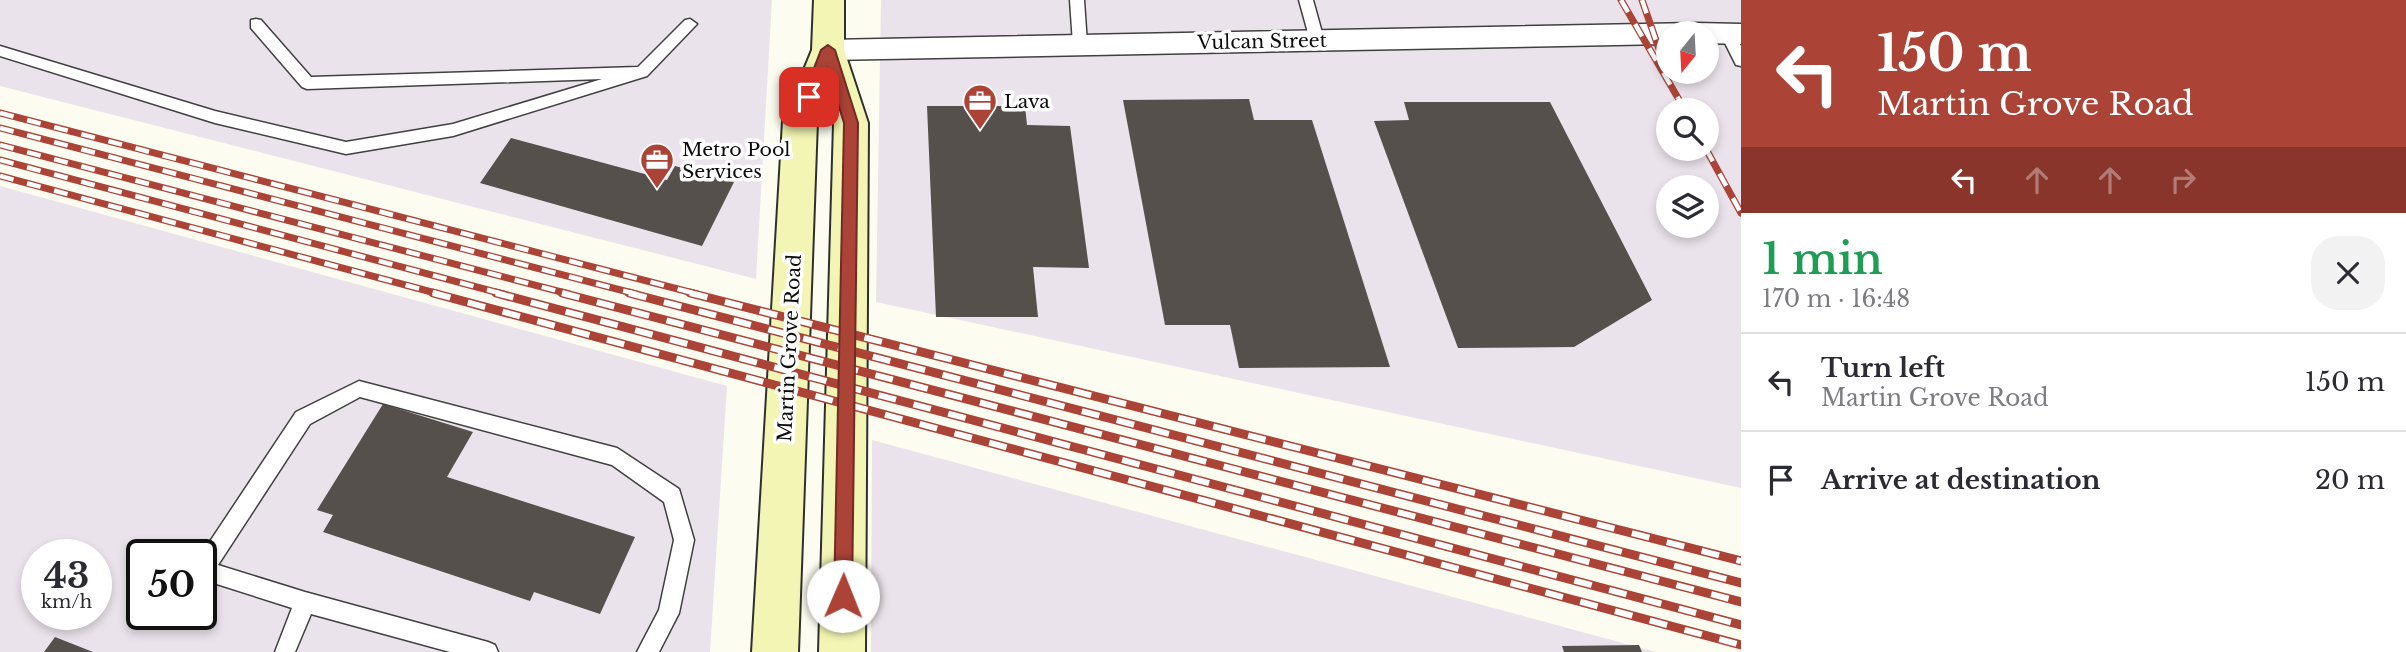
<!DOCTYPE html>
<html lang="en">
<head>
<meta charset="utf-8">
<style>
	:root { --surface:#fff; --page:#f2f2f3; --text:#2b2b33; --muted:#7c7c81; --line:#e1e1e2 }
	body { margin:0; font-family:"Libre Baskerville",serif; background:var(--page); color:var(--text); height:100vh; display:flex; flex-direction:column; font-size:26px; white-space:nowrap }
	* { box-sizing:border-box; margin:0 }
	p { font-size:23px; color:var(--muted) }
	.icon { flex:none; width:38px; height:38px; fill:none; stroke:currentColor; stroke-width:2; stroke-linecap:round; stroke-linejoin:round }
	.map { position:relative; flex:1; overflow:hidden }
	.drawer { display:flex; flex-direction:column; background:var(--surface); width:665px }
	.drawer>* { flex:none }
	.banner { background:#ac4337; color:#fff; overflow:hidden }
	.needle { width:46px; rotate:198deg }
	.controls { position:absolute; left:1656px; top:21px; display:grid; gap:14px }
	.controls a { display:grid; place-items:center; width:63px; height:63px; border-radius:50%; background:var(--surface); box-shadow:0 4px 10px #0003; font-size:35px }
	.speed { position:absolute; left:21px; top:539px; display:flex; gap:14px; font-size:35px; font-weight:700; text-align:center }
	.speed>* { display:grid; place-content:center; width:91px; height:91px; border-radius:50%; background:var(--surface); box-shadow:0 4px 10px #0003; line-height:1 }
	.speed small { font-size:18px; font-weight:400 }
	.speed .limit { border:4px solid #111; border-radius:10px; background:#fff; color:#111 }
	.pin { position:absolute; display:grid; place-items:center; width:60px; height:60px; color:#fff; margin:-30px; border-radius:14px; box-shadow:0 4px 10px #0006 }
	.me { position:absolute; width:77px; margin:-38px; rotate:1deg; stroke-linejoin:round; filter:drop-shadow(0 0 5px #0008) }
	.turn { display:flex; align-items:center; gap:24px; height:147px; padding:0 21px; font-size:32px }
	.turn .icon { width:91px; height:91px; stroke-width:2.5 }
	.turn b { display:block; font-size:49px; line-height:60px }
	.lanes { display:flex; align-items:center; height:66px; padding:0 21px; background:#0003; justify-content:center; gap:35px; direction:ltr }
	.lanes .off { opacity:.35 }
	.round { display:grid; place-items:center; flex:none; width:74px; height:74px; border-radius:28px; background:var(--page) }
	.headline { display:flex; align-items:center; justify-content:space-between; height:119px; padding:0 21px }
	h1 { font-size:42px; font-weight:600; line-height:52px; color:#1e9e55 }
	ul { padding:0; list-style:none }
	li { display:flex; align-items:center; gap:21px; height:98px; padding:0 21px; border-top:2px solid var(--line) }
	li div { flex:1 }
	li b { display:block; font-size:26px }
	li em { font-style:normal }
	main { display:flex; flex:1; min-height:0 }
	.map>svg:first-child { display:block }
</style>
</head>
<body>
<main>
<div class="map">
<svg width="1741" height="652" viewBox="0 0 1741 652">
	<rect width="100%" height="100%" fill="#fdfcf0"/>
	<!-- industrial -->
	<g fill="#ebe3eb" fill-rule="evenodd">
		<path d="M0,0H772L756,279L0,86Z"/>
		<path d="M881,0H1741V488L876,302ZM1668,33H1706V72H1668ZM1668,110H1706V149H1668ZM1668,187H1706V226H1668Z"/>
		<path d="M0,186L727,386L710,652H0ZM37,555H96V614H37ZM142,555H201V614H142Z"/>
		<path d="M872,440L1656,652H871Z"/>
	</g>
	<!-- building -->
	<g fill="#55504b">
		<path d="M1249,99L1254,120H1312L1390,367L1239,368L1230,325H1165L1123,100Z"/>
		<path d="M1404,102H1550L1652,300L1574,347L1458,348L1374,121L1409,120Z"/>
		<path d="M927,106H1025L1027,125L1070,126L1089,268L1033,267L1038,317H936Z"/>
		<path d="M511,138L667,180L675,166L734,182L702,246L480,183Z"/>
		<path d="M383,404L473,432L447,477L635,537L600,614L534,592L530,601L323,532L333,515L317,510Z"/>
		<path d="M55,637L93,652H44Z"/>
		<path d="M1639,645L1642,652H1564L1562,646Z"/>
	</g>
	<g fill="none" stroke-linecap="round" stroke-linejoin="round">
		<!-- lane casing -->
		<g stroke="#404040" stroke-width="3">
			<g id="lane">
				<path d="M1070,0H1084L1087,44L1080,49L1073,44Z"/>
				<path d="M1299,0H1313L1324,40L1322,44H1312L1310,40Z"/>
				<path d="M256,19L261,20L311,77L638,67L685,20L690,19L697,24L647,76L453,136L346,154L215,123L0,56V46L215,111L346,142L453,124L602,79L307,89L302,87L251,28V20Z"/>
				<path d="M1727,28L1732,29L1741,46V66L1736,65L1720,33Z"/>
				<path d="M359,381L617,448L679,489L694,540L679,613L659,652H637L659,610L674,540L664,502L612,465L360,397L310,424L218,565L305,592L488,642L495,645L498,652H450L311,614L295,652H275L292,608L201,579V555L296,412Z"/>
			</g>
		</g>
		<!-- street casing -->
		<g stroke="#404040" stroke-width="3">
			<path id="street" d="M1696,23L1741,24V44L1706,43V33H1668V44L828,60L818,57L813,50L818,43L828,40Z"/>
		</g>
		<!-- secondary casing -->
		<g stroke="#2f2f2f" stroke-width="4">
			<path id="secondary" d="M814,0H844V50L868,123L865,652H819L834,123L826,97L817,121L798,652H752L783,121L812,50Z"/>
		</g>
		<!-- lane -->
		<use href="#lane" fill="#fff" fill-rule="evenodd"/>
		<!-- street -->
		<use href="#street" fill="#fff" fill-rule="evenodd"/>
		<!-- secondary -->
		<use href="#secondary" fill="#f2f5b3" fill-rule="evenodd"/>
		<!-- rail-far1 casing -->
		<g stroke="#ac4337" stroke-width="7">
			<g id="rail-far1">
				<path d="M1621,0L1685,110"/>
				<path d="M1642,0L1659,49"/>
				<path d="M0,113L697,294"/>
				<path d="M0,128L636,294"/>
				<path d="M0,145L569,294"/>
				<path d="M1706,149L1741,213"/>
				<path d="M0,160L503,294"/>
				<path d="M0,176L439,294"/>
			</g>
		</g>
		<!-- rail casing -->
		<g stroke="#ac4337" stroke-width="9">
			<g id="rail">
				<path d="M433,293L1741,645"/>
				<path d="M496,293L1741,625"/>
				<path d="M562,293L1741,602"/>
				<path d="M629,293L1741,583"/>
				<path d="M690,293L1741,561"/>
			</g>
		</g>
		<!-- rail-far1 -->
		<use href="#rail-far1" stroke="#fff" stroke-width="4.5" stroke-dasharray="14" stroke-linecap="butt"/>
		<!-- rail -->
		<use href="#rail" stroke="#fff" stroke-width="6" stroke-dasharray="18" stroke-linecap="butt"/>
	</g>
	<!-- route -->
	<path fill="#ac4337" stroke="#702c24" stroke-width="2" d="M828,45L835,50L858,123L852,596L850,603L843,605L836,603L834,596L844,123L827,69L814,101H805L803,97L821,50Z"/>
	<!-- icons -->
	<defs>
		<g id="office-pin" transform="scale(1.75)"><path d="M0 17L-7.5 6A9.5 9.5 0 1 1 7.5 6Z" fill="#ac4337" stroke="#fff"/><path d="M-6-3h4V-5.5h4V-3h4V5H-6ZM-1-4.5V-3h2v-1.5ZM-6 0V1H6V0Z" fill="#fff"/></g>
	</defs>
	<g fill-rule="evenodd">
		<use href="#office-pin" x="980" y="101"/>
		<use href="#office-pin" x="657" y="160"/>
	</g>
	<g text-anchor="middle" stroke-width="7" stroke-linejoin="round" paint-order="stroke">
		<!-- street labels -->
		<g font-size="19" fill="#0d0d0d" stroke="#fff">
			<text transform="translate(1262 41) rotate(-1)" y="7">Vulcan Street</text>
			<text transform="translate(789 348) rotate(-87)" y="7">Martin Grove Road</text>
		</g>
		<!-- poi labels -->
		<g font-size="19" fill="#0d0d0d" stroke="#fff" text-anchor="start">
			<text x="1004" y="108">Lava</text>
			<text x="682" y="156">Metro Pool<tspan x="682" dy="22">Services</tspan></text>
		</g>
	</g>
</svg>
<div class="controls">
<a><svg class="needle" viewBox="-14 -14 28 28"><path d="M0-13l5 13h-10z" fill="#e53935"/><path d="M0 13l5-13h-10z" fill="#7c7c81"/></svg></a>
<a><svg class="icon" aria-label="search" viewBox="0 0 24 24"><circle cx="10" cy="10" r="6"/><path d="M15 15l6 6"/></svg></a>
<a><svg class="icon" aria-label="layers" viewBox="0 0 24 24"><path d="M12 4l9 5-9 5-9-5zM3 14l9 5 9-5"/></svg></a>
</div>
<div class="speed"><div>43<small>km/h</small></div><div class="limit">50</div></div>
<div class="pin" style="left:809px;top:97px;background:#d93025"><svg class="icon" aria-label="arrive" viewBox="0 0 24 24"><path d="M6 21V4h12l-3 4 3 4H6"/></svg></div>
<svg class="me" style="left:843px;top:596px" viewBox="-20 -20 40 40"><circle r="19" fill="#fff"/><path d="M0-13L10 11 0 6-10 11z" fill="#ac4337"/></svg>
</div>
<section class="drawer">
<div class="banner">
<div class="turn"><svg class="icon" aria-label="left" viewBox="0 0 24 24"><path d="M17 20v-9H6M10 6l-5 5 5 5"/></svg><div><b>150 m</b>Martin Grove Road</div></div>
<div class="lanes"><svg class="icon" aria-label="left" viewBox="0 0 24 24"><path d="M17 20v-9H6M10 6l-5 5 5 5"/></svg><svg class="icon off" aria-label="ahead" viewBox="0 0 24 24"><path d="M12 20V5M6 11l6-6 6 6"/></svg><svg class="icon off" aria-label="ahead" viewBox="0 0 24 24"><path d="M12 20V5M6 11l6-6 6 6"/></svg><svg class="icon off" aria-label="right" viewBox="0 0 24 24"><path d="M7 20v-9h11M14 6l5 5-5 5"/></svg></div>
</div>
<div class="headline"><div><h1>1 min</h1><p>170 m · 16:48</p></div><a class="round"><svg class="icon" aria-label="close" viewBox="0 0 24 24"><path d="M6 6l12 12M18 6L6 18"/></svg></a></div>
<ul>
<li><svg class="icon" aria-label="left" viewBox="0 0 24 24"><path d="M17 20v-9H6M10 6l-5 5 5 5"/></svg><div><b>Turn left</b><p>Martin Grove Road</p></div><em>150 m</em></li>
<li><svg class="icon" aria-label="arrive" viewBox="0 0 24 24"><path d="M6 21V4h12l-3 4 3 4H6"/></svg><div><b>Arrive at destination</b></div><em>20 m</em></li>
</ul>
</section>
</main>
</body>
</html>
